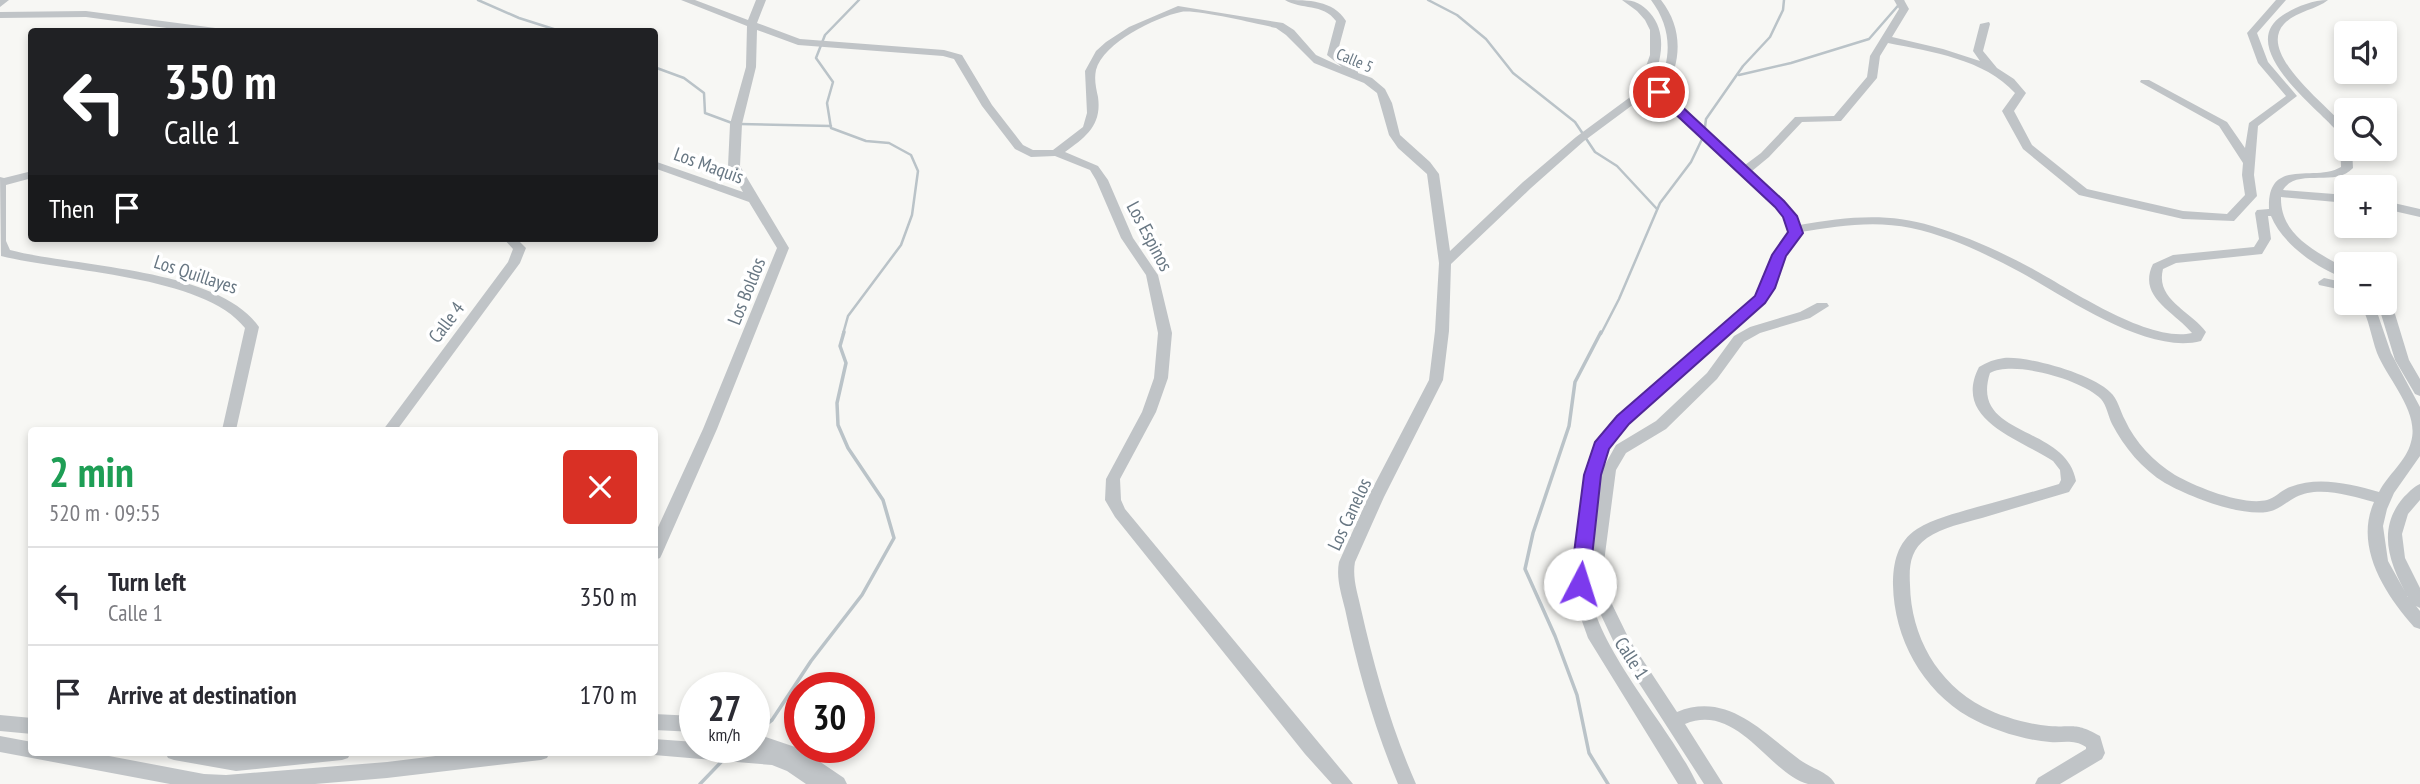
<!DOCTYPE html>
<html lang="en">
<head>
<meta charset="utf-8">
<style>
	:root { --surface:#fff; --page:#f7f7f7; --text:#2b2b33; --muted:#7c7c81; --line:#e1e1e2 }
	body { margin:0; font-family:"PT Sans Narrow",sans-serif; background:var(--page); color:var(--text); height:100vh; display:flex; flex-direction:column; font-size:26px; white-space:nowrap }
	* { box-sizing:border-box; margin:0 }
	p { font-size:23px; color:var(--muted) }
	.icon { flex:none; width:38px; height:38px; fill:none; stroke:currentColor; stroke-width:2; stroke-linecap:round; stroke-linejoin:round }
	.map { position:relative; flex:1; overflow:hidden }
	.details { position:absolute; left:28px; top:427px; width:630px; height:329px; display:flex; flex-direction:column; background:var(--surface); border-radius:7px; box-shadow:0 4px 10px #0003 }
	.details>* { flex:none }
	.banner { position:absolute; left:28px; top:28px; width:630px; height:214px; border-radius:7px; box-shadow:0 4px 10px #0003; background:#202124; color:#fff; overflow:hidden }
	.tools { position:absolute; left:2334px; top:21px; display:grid; gap:14px }
	.tools a { display:grid; place-items:center; width:63px; height:63px; border-radius:7px; background:var(--surface); box-shadow:0 4px 10px #0003; font-size:35px }
	.speed { position:absolute; left:679px; top:672px; display:flex; gap:14px; font-size:35px; font-weight:700; text-align:center }
	.speed>* { display:grid; place-content:center; width:91px; height:91px; border-radius:50%; background:var(--surface); box-shadow:0 4px 10px #0003; line-height:1 }
	.speed small { font-size:18px; font-weight:400 }
	.speed .limit { border:10px solid #d22; background:#fff; color:#111 }
	.pin { position:absolute; display:grid; place-items:center; width:60px; height:60px; color:#fff; margin:-30px; border:4px solid #fff; border-radius:50%; box-shadow:0 2px 7px #0007 }
	.me { position:absolute; width:77px; margin:-38px; rotate:5deg; stroke-linejoin:round; filter:drop-shadow(0 0 5px #0008) }
	.turn { display:flex; align-items:center; gap:24px; height:147px; padding:0 21px; font-size:32px }
	.turn .icon { width:91px; height:91px; stroke-width:2.5 }
	.turn b { display:block; font-size:49px; line-height:60px }
	.then { display:flex; align-items:center; height:66px; padding:0 21px; background:#0003; gap:14px; font-size:26px }
	.round { display:grid; place-items:center; flex:none; width:74px; height:74px; border-radius:7px; background:var(--page) }
	.summary { display:flex; align-items:center; justify-content:space-between; height:119px; padding:0 21px }
	h1 { font-size:42px; font-weight:700; line-height:52px; color:#1e9e55 }
	ul { padding:0; list-style:none }
	li { display:flex; align-items:center; gap:21px; height:98px; padding:0 21px; border-top:2px solid var(--line) }
	li div { flex:1 }
	li b { display:block; font-size:26px }
	li em { font-style:normal }
	.map>svg:first-child { display:block }
</style>
</head>
<body>
<div class="map">
<svg width="2420" height="784" viewBox="0 0 2420 784">
	<rect width="100%" height="100%" fill="#f7f7f4"/>
	<g fill="none" stroke-linecap="round" stroke-linejoin="round">
		<!-- stream-far1 -->
		<g stroke="#bac3c8" stroke-width="2.5">
			<path d="M478,0L519,18L563,32"/>
			<path d="M1428,0L1457,15L1486,39L1513,73L1575,122L1595,152L1617,166L1657,209"/>
			<path d="M654,67L684,78L704,93L705,113L732,123"/>
			<path d="M1739,75L1791,63L1869,39L1903,0"/>
			<path d="M740,124L831,126"/>
			<path d="M843,334L848,316L901,245L912,215L918,171L911,155L889,143L866,141L831,128L827,103L833,82L816,58L825,35L859,0"/>
			<path d="M1601,334L1619,299L1660,203L1691,162L1704,135L1706,119L1743,66L1770,37L1783,10L1784,0"/>
		</g>
		<!-- stream -->
		<g stroke="#bac3c8" stroke-width="3.5">
			<path d="M1601,332L1575,382L1569,426L1533,533L1525,569L1555,636L1577,695L1589,753L1608,784"/>
			<path d="M754,734L772,720L811,661L862,595L894,538L883,500L848,448L838,425L837,403L846,363L840,346L844,332"/>
			<path d="M700,784L725,758"/>
		</g>
		<!-- minor -->
		<g fill="#c0c4c7" fill-rule="evenodd">
			<path d="M0,0H9L0,7Z"/>
			<path d="M681,0H695L748,20L756,0H766L757,23L800,39L944,50L962,55L992,105L1023,145L1033,150H1053L1083,127L1087,113L1085,71L1096,51L1106,42L1129,27L1178,6L1283,23L1294,30L1316,55L1342,67L1327,55L1336,21C1323,3 1301,10 1285,0C1308,0 1333,0 1346,21L1337,54L1358,69V73L1372,78L1385,89L1392,103L1400,135L1430,162L1439,174L1450,251L1523,182L1576,137L1637,92L1650,55V30L1645,20L1637,11L1622,0C1635,0 1642,4 1650,13C1670,36 1659,67 1649,91L1655,90C1673,60 1672,28 1651,0H1661C1683,28 1682,61 1665,91L1745,165L1761,153L1795,117L1834,116L1867,77L1870,56L1899,9L1894,0H1904L1909,9L1892,37L1943,49L1980,61L1973,51L1980,24L1989,22L1990,24L1983,51L1997,68L2014,79L2026,93L2014,111L2032,145L2087,189L2183,211L2227,214L2245,195L2242,175L2243,163L2219,126L2140,82L2141,80H2149L2227,122L2245,148L2249,123L2286,96L2258,63L2247,33L2276,0H2286L2257,33L2268,62L2297,96L2258,126L2254,175L2257,196L2234,221L2183,219L2079,195L2023,149L2002,111L2015,93C1984,59 1932,52 1888,43L1880,56L1877,78L1841,121L1802,122L1769,157L1752,171L1784,201L1799,225C1845,217 1887,212 1932,226C1966,236 1999,251 2031,268C2070,289 2148,343 2192,333C2174,311 2137,297 2153,264L2173,255L2254,247L2259,239L2255,213L2257,210L2269,209C2267,156 2314,183 2341,167L2340,140L2336,130C2315,106 2235,46 2283,15C2296,7 2312,0 2328,0C2316,10 2296,11 2284,24C2256,54 2330,107 2347,129V149H2352L2353,168C2335,188 2297,167 2283,190L2347,195V203L2281,197C2280,236 2317,252 2347,269V279C2319,270 2282,244 2271,216H2268L2271,239L2262,254L2176,263L2163,269C2155,300 2191,311 2206,332L2201,341C2147,355 2066,297 2020,272C1986,254 1949,236 1911,228C1874,220 1837,226 1800,232L1785,255L1774,288L1765,302L1619,432C1601,458 1600,477 1596,507L1602,470L1616,445L1656,421L1707,373L1734,336L1750,327L1800,312L1817,303H1827L1829,306L1810,318L1760,333L1744,342L1717,379L1666,429L1626,453L1616,470L1604,562L1609,598L1629,639L1677,712C1728,691 1763,733 1800,760C1811,768 1830,773 1835,784C1827,784 1816,784 1808,784C1769,774 1738,702 1685,724L1723,784H1704L1617,649L1593,598L1589,567C1580,634 1669,722 1697,784H1678L1588,638L1573,596L1572,573L1587,465L1594,447L1609,424L1755,296L1762,287L1773,255L1790,229L1775,206L1657,96L1646,95L1584,141L1531,188L1451,264L1449,331L1443,380L1384,497L1355,562C1352,578 1358,594 1361,609C1374,667 1392,730 1416,784H1398C1375,730 1357,667 1345,609C1341,593 1336,578 1339,562L1368,497L1429,380L1435,331L1439,263L1427,174L1398,148L1389,135L1377,93L1364,83L1314,63L1286,35L1276,28C1258,24 1195,9 1181,12C1156,17 1103,43 1096,70C1094,79 1096,88 1098,97C1102,125 1086,137 1065,152L1098,166L1108,180L1133,238L1158,275L1172,333L1168,378L1156,412L1120,479L1121,500L1125,509L1353,784H1332L1305,754L1115,517L1105,500L1106,479L1142,412L1154,378L1158,333L1146,275L1121,238L1096,180L1090,170L1055,156L1031,157L1015,149L982,106L954,59L943,56L798,45L757,30L756,67L742,124L740,166L789,248L717,429L662,554L660,558L654,560V536L703,429L777,248L749,202L654,168V161L743,192L728,166L730,124L746,67L747,26Z"/>
			<path d="M86,11L223,29L228,32H196L86,17L0,18V12Z"/>
			<path d="M32,171V178L6,185V241L10,250C74,267 219,268 259,327L236,430H222L245,328C204,275 64,272 1,256L0,177L4,178Z"/>
			<path d="M2385,201L2420,209V217L2385,209Z"/>
			<path d="M503,238H516L526,248L520,263L397,430H383L508,262L513,249Z"/>
			<path d="M2324,278L2347,283V291L2319,285L2318,282Z"/>
			<path d="M2385,300L2395,314L2409,360L2420,379V396L2415,394L2395,360L2381,314L2375,303H2385Z"/>
			<path d="M2360,303H2372L2376,309L2391,353L2420,407V456L2394,493L2387,509L2383,526L2388,561L2408,597C2390,565 2376,530 2403,498C2408,493 2413,487 2420,484V500L2408,514L2402,534L2405,558L2420,588V608L2416,606L2420,611V629L2414,627C2385,594 2354,547 2374,502C2352,496 2318,485 2296,497C2286,502 2279,510 2267,512C2239,516 2190,497 2165,483C2142,469 2124,447 2112,424C2108,416 2107,406 2101,399C2083,380 2014,360 1990,373C1969,438 2066,424 2076,481L2069,492C2040,501 2011,509 1982,518C1964,523 1943,527 1927,538C1910,550 1909,566 1910,585C1911,636 1937,683 1983,707C2002,717 2028,724 2049,726C2076,728 2074,722 2100,736L2105,753L2102,759L2060,784H2035L2038,778L2086,749V747C2073,739 2064,743 2050,742C2024,740 1992,730 1969,717C1922,690 1894,638 1893,585C1893,563 1897,542 1917,529C1935,518 1957,513 1977,507C2004,500 2032,492 2059,484L2061,480L2060,470L2053,461C2018,438 1952,420 1979,367C1987,362 1995,359 2004,358C2029,356 2092,374 2110,392C2118,399 2120,411 2125,420C2135,442 2154,462 2175,475C2196,487 2243,506 2267,500C2275,498 2282,490 2290,487C2319,476 2350,484 2379,492C2388,474 2406,462 2411,442C2420,412 2388,380 2377,353C2371,336 2369,319 2360,303Z"/>
			<path d="M654,714L695,716V732L654,730Z"/>
			<path d="M0,715L32,718V734L0,731Z"/>
			<path d="M754,733L801,749L844,778L847,784H806L787,771L772,765L654,755L648,752H654V739L695,742V747H754Z"/>
			<path d="M0,736L32,742V752H88L204,774L226,775L387,762L468,752H550L547,758L541,760L387,778L315,784H170L0,752Z"/>
			<path d="M165,752H222L236,755L259,752H351L348,758L342,760L236,771L174,760L168,758Z"/>
		</g>
	</g>
	<!-- route -->
	<path fill="#7c3aed" stroke="#51269a" stroke-width="2" d="M1659,89L1664,90L1784,201L1797,216L1803,233L1786,256L1775,288L1765,303L1629,424L1609,449L1601,475L1589,584L1586,590L1580,592L1573,590L1570,584L1584,475L1595,442L1617,416L1755,296L1772,255L1788,232L1783,217L1775,207L1655,95L1653,92Z"/>
	<g text-anchor="middle" stroke-width="7" stroke-linejoin="round" paint-order="stroke">
		<!-- far-street labels -->
		<g font-size="16" fill="#687783" stroke="#fff">
			<text transform="translate(1355 60) rotate(23)" y="6">Calle 5</text>
		</g>
		<!-- street labels -->
		<g font-size="19" fill="#687783" stroke="#fff">
			<text transform="translate(709 165) rotate(20)" y="7">Los Maquis</text>
			<text transform="translate(1150 236) rotate(62)" y="7">Los Espinos</text>
			<text transform="translate(196 274) rotate(18)" y="7">Los Quillayes</text>
			<text transform="translate(746 291) rotate(-68)" y="7">Los Boldos</text>
			<text transform="translate(446 322) rotate(-53)" y="7">Calle 4</text>
			<text transform="translate(1349 514) rotate(-65)" y="7">Los Canelos</text>
			<text transform="translate(1632 658) rotate(57)" y="7">Calle 1</text>
		</g>
	</g>
</svg>
<div class="tools">
<a><svg class="icon" aria-label="sound" viewBox="0 0 24 24"><path d="M4 9h4l5-4v14l-5-4H4zM17 9q2 3 0 6"/></svg></a>
<a><svg class="icon" aria-label="search" viewBox="0 0 24 24"><circle cx="10" cy="10" r="6"/><path d="M15 15l6 6"/></svg></a>
<a>+</a>
<a>−</a>
</div>
<div class="speed"><div>27<small>km/h</small></div><div class="limit">30</div></div>
<div class="pin" style="left:1659px;top:92px;background:#d93025"><svg class="icon" aria-label="arrive" viewBox="0 0 24 24"><path d="M6 21V4h12l-3 4 3 4H6"/></svg></div>
<svg class="me" style="left:1580px;top:584px" viewBox="-20 -20 40 40"><circle r="19" fill="#fff"/><path d="M0-13L10 11 0 6-10 11z" fill="#7c3aed"/></svg>
<div class="banner">
<div class="turn"><svg class="icon" aria-label="left" viewBox="0 0 24 24"><path d="M17 20v-9H6M10 6l-5 5 5 5"/></svg><div><b>350 m</b>Calle 1</div></div>
<div class="then">Then<svg class="icon" aria-label="arrive" viewBox="0 0 24 24"><path d="M6 21V4h12l-3 4 3 4H6"/></svg></div>
</div>
<section class="details">
<div class="summary"><div><h1>2 min</h1><p>520 m · 09:55</p></div><a class="round" style="background:#d93025;color:#fff"><svg class="icon" aria-label="close" viewBox="0 0 24 24"><path d="M6 6l12 12M18 6L6 18"/></svg></a></div>
<ul>
<li><svg class="icon" aria-label="left" viewBox="0 0 24 24"><path d="M17 20v-9H6M10 6l-5 5 5 5"/></svg><div><b>Turn left</b><p>Calle 1</p></div><em>350 m</em></li>
<li><svg class="icon" aria-label="arrive" viewBox="0 0 24 24"><path d="M6 21V4h12l-3 4 3 4H6"/></svg><div><b>Arrive at destination</b></div><em>170 m</em></li>
</ul>
</section>
</div>
</body>
</html>
